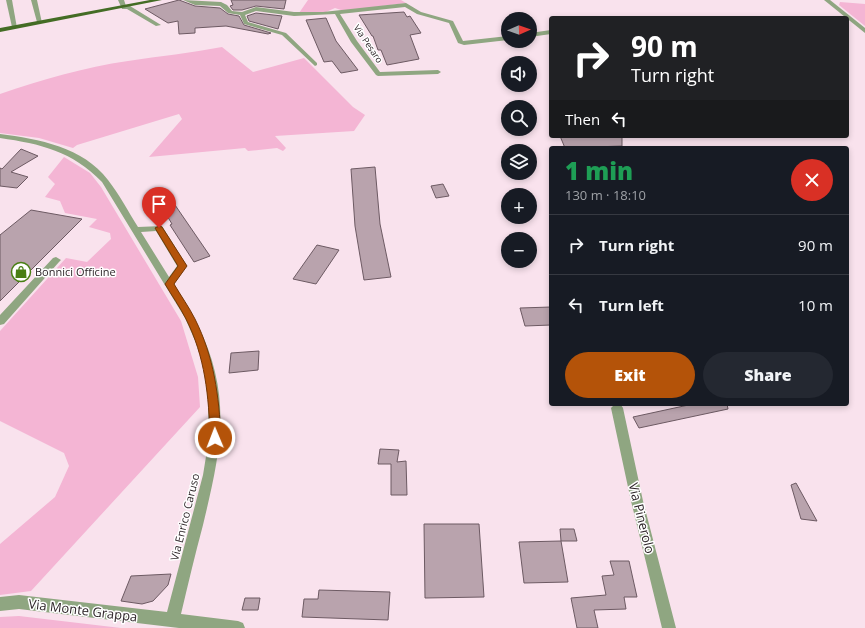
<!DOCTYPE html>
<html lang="en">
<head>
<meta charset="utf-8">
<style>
	:root { --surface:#171b24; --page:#242831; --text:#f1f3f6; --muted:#9ea1a6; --line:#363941; --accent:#b45309 }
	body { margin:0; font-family:"Open Sans",sans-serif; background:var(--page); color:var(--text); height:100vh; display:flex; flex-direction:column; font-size:15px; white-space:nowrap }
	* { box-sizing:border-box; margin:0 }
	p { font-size:13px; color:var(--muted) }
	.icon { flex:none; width:22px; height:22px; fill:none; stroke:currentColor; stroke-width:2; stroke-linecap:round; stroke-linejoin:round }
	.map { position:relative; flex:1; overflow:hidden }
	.details { position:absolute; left:549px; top:146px; width:300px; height:260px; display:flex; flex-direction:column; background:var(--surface); border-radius:4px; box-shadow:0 2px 6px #0003 }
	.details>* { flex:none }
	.guide { position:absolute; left:549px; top:16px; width:300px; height:122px; border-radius:4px; box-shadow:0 2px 6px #0003; background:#202124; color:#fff; overflow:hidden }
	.needle { width:26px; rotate:88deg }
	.tools { position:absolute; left:501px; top:12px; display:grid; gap:8px }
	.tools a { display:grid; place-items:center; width:36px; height:36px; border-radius:50%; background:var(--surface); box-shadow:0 2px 6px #0003; font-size:20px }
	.pin { position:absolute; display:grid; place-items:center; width:34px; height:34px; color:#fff; margin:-41px -17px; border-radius:50% 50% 50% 0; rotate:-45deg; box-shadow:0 0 4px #0007 }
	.pin .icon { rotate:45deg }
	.me { position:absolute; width:44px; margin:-22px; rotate:359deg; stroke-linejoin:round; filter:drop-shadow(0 0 3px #0008) }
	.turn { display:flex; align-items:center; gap:14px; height:84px; padding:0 16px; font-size:18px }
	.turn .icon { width:52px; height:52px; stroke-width:2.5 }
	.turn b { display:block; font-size:28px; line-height:34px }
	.then { display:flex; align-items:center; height:38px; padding:0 16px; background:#0003; gap:8px; font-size:15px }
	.round { display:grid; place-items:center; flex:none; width:42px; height:42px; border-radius:21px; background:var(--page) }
	.head { display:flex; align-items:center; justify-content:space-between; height:68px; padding:0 16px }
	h1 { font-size:24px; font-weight:800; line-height:30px; color:#1e9e55 }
	.cta { display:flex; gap:8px; margin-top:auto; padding:8px 16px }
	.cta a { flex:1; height:46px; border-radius:24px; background:var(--accent); color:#fff; font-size:16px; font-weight:800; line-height:46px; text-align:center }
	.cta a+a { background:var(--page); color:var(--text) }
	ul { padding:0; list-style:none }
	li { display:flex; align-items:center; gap:12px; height:60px; padding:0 16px; border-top:1px solid var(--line) }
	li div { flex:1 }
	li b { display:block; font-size:15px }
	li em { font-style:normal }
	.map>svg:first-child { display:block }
</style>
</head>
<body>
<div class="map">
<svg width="865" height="628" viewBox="0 0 865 628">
	<rect width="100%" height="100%" fill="#f9e2ed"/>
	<!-- green -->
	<g fill="#f4b5d4">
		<path d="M308,0H401L406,3L344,11L335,8L326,12L299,13Z"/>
		<path d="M840,2L865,4V26L839,5Z"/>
		<path d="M222,47L253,72L304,58L353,107L365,115L354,131L275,136L286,148L283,151L277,148L248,151L245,148L149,157L182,119L179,114L77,145L73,148L39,138L0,133V94C41,80 85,67 128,61C160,56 191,53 222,47Z"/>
		<path d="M64,157L90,173L101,187L181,321L198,377L200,407L31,591L0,595V544L55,497L69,466L64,453L0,421V331L66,258L87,262L111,239L110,233L89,227L97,219L65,213L60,201L45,197L55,184L48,177Z"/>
		<path d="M19,616L121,628H0V617Z"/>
	</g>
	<!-- building -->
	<g fill="#b9a3ad" stroke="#6d5a63">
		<path d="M179,0L195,6L220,8L228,14L239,16L244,25L271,33L268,34L226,26L195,28V33L179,34L178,21L168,23L145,9Z"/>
		<path d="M231,0H286L284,9L256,6L242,10H233L230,6L233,5Z"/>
		<path d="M404,12L407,17L410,16L421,33L410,35L419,59L387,65L381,50H378L373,36H372L359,15Z"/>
		<path d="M256,13L282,16L278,29L249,21L247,16Z"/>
		<path d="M326,18L336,41L358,70L341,73L332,61L324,62L306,20Z"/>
		<path d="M560,136H622V146L565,148Z"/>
		<path d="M21,149L38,156L11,172L28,177L17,188L0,186V168L2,169Z"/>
		<path d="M375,167L380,224L391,277L364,280L355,226L351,169Z"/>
		<path d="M443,184L449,196L436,198L431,186Z"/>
		<path d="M175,205L210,256L194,262L170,225L172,224L163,209Z"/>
		<path d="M31,210L82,219L0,301V235Z"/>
		<path d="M317,245L339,250L316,284L293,279Z"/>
		<path d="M551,307V325L525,326L520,308Z"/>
		<path d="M259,351L258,370L229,373L231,353Z"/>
		<path d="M693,404H727L728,409L639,428L633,417Z"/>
		<path d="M380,449L399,450L397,462L406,461L407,495H391V464H378Z"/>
		<path d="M796,483L817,521L801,519L791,485Z"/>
		<path d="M424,524H479L484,597L425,598Z"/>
		<path d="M560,529H574L577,541H561Z"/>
		<path d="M561,541L568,582L524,583L519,542Z"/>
		<path d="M610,561H629L637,597H624L626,609L594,610L598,628H577L571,598L606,595L602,576L614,575Z"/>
		<path d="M171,574L168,585L153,601L142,604L121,601L131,576Z"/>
		<path d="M319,590L390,592L388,620L302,617L304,599H318Z"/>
		<path d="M245,598H260L258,610H242Z"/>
	</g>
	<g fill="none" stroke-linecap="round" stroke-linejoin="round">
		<!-- minor -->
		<g fill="#8fa681" fill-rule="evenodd">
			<path d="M6,0H12L17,28L12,27Z"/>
			<path d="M31,0H37L42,23L37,22Z"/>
			<path d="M118,0H124L126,6H130L161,25L156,26L127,9H122Z"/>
			<path d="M183,0L221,2L227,5L232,11L242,12L256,7L294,12H323L406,3L421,12L453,21L463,41L508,36V40L464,45L458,43L449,23L417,14L405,7L340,14L357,41L380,72L438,70L441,72L438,74L378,76L376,75L351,42L335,14L294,16L256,11L245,15L248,22L286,33L317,63V65L315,66L282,35L244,24L240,15L228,13L220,6L195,5Z"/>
			<path d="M824,0H830L865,28V33Z"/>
			<path d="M551,30V34L530,37V33Z"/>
			<path d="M0,134C39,139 83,147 108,180C119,194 128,211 138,227L162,226L187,266L174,284C191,312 208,340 215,372C228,425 215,474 203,525C195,555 188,584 181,614L238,621L243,623L245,628H179L19,609L0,611V597L19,595L167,612L203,475L209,438L208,401L205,372L196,343L185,318L102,182C72,151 41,144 0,138ZM156,231L177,266L169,277L141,232Z"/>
			<path d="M56,257L61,260L59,262L4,324L0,325V315L53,258Z"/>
			<path d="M615,404L621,405L623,408L643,501L676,628H662L631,501L611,408Z"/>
		</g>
		<!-- major -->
		<path fill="#446c25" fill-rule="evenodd" d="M150,0H162L0,32V28Z"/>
	</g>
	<!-- route -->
	<path fill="#b45309" stroke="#753606" d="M159,226L162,227L187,266L174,284C181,296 189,307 195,319C214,357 219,396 221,438L219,441H212L210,438C209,397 205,356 186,319C180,307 172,296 165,284L178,266L155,228Z"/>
	<!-- icons -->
	<defs>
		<g id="shop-ring" transform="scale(1)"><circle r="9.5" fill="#fff" stroke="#487e13" stroke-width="1.5"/><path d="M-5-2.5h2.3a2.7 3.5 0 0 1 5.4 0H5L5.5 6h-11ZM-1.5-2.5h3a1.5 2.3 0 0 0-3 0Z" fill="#487e13"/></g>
	</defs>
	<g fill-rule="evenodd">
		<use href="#shop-ring" x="21" y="272"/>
	</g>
	<g text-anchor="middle" stroke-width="3" stroke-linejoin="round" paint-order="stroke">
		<!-- far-street labels -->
		<g font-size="9" fill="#2d2428" stroke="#fff">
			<text transform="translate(368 44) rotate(56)" y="3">Via Pesaro</text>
		</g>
		<!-- poi labels -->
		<g font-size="11" fill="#2d2428" stroke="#fff" text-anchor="start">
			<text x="35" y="276">Bonnici Officine</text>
		</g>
		<!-- street labels -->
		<g font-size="11" fill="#2d2428" stroke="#fff">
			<text transform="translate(185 517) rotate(-76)" y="4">Via Enrico Caruso</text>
		</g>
		<!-- near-street labels -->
		<g font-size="13" fill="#2d2428" stroke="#fff">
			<text transform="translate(642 518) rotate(76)" y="5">Via Pinerolo</text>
			<text transform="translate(83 610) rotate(7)" y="5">Via Monte Grappa</text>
		</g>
	</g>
</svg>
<div class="tools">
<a><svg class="needle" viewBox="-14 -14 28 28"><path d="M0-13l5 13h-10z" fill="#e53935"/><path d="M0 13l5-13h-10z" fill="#9ea1a6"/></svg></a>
<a><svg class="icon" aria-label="sound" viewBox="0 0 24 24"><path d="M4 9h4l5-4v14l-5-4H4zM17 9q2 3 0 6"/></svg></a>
<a><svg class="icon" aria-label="search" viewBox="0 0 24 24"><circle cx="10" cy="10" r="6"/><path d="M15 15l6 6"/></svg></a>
<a><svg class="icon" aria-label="layers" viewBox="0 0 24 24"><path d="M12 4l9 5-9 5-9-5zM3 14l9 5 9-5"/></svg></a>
<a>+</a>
<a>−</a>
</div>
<div class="pin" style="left:159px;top:228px;background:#d93025"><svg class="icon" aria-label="arrive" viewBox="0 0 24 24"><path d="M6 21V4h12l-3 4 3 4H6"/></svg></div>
<svg class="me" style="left:215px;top:438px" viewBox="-20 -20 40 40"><circle r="17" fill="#b45309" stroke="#fff" stroke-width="3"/><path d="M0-11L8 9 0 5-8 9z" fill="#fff"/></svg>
<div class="guide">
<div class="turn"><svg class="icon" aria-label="right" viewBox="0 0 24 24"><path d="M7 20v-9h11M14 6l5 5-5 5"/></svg><div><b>90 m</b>Turn right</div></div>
<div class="then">Then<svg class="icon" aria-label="left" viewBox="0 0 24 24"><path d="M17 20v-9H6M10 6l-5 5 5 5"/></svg></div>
</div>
<section class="details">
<div class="head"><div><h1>1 min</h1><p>130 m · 18:10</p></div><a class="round" style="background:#d93025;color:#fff"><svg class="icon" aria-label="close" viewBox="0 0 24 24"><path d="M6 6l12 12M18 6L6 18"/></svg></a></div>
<ul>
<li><svg class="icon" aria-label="right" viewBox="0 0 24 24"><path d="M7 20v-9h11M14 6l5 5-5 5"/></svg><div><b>Turn right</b></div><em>90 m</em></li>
<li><svg class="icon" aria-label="left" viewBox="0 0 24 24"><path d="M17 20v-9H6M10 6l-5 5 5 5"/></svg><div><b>Turn left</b></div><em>10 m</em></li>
</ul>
<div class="cta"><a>Exit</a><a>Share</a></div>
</section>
</div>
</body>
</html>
